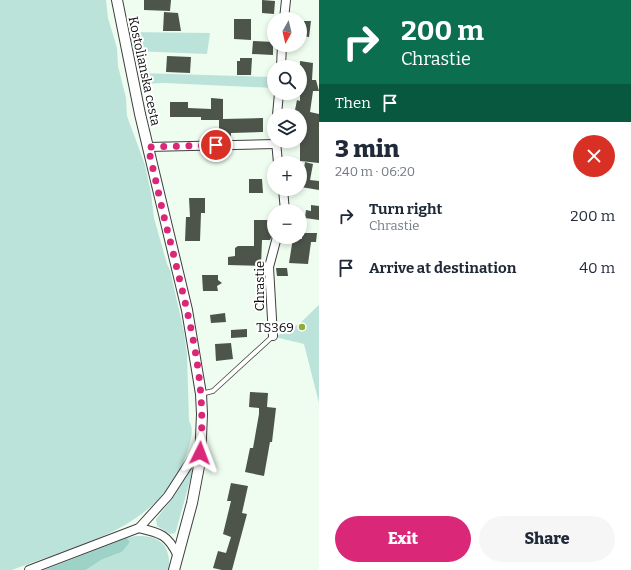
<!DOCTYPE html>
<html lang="en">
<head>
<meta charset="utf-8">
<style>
	:root { --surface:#fff; --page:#f6f6f7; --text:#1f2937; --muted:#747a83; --accent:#db2777 }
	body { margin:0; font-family:Bitter,serif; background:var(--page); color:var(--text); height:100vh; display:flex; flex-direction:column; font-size:15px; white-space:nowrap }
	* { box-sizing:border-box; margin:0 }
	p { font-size:13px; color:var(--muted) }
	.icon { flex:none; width:22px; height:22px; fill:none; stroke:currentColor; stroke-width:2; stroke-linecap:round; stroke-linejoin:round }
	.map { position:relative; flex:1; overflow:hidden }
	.side { display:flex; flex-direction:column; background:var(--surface); width:312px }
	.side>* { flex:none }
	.hud { background:#0b6e4f; color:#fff; overflow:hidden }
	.needle { width:26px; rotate:188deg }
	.fabs { position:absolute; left:267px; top:12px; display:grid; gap:8px }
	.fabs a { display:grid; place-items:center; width:40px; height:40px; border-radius:50%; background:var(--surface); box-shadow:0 2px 6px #0003; font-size:20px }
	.pin { position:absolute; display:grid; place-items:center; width:34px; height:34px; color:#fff; margin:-17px; border:2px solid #fff; border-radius:50%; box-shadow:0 1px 4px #0007 }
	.me { position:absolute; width:44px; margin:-22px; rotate:3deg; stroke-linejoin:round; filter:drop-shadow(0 0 3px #0008) }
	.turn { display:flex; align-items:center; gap:14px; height:84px; padding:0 16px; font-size:18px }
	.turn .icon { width:52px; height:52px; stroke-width:2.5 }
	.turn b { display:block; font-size:28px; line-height:34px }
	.then { display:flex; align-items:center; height:38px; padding:0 16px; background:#0003; gap:8px; font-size:15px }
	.round { display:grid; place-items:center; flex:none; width:42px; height:42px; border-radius:21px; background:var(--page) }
	.head { display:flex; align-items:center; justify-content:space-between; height:68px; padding:0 16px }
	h1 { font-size:24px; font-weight:800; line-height:30px }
	.primary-button { display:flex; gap:8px; margin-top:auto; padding:8px 16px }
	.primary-button a { flex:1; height:46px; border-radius:24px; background:var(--accent); color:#fff; font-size:16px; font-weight:800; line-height:46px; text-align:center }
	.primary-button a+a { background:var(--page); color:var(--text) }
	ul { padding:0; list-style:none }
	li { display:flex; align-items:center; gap:12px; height:52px; padding:0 16px }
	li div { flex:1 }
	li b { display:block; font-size:15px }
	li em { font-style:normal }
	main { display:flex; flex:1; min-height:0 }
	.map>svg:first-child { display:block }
</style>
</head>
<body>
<main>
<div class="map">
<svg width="319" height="570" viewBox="0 0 319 570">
	<rect width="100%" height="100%" fill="#eefdef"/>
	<!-- green -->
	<g fill="#bce3da">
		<path d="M0,0H106L108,18L117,48L118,66L126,98L127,116L145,165L151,193L154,218L167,264L170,270L184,332L187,354L189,421C195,430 190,443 187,452C160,530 80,544 12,570H0Z"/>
		<path d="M128,32L210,33L207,54L133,51Z"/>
		<path d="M139,73L274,77V88L165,83L142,84Z"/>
		<path d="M319,305V403L304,344L275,337L299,324Z"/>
		<path d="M190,469L193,470L176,531L175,533L170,534L157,526L156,519L175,495Z"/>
		<path d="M136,536C160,535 171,545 169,570H86L101,560L122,552L130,542L127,538Z"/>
	</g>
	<!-- forest -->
	<path fill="#9dd2c9" d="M127,538L130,542L122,552L101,560L86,570H44Z"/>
	<!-- building -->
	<g fill="#4d544a">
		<path d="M144,0H171L170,11L144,10Z"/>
		<path d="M262,0L275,1L274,14L262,13Z"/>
		<path d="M164,12L178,13L181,31H163Z"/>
		<path d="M234,19H251V40L234,39Z"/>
		<path d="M300,21H311L309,37L300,36Z"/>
		<path d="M253,41L273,42V55L252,54Z"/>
		<path d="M167,56L191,57L190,73L166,72Z"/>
		<path d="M240,58H252L251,75H237V61H240Z"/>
		<path d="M300,61L313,63L312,80H316L319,91H313L310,112L319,114V163L300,161V115H294L297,100L300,101Z"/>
		<path d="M211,98L223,99V119L263,118V132L231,133V139L219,140V120H201V117H170V102H188V108L211,109Z"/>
		<path d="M305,162L313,164L310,180L319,181V190L301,187Z"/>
		<path d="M249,179H262L263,193H249Z"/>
		<path d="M189,198H205V213H201L200,241H185L186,217H190Z"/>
		<path d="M311,205L319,206V220L305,218L306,210L311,211Z"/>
		<path d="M254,220H274V233L270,240H262L261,266L228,265V257L235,256V248L238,246H254Z"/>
		<path d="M302,233H317L316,242H311L308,264L289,263L293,238L302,239Z"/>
		<path d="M276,268H287L288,276H277Z"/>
		<path d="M202,275H218V280L222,283L217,286L218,291H203Z"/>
		<path d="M225,313L226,322L211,323L210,315Z"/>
		<path d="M247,329V337L231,338V330Z"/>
		<path d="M231,343L233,359L216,361L215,344Z"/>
		<path d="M250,392L268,393L267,407L276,408L272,442H270L264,476L245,472L250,448H253L259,414V408L249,407Z"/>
		<path d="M231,483L248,486L242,513L247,514L232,570H222L213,568L218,551L226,553L231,537L223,534L231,501H227Z"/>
	</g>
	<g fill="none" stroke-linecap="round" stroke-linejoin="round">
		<!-- service casing -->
		<g stroke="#3f3f3f" stroke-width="5.5">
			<path id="service" d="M201,394L213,391L273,336"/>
		</g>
		<!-- minor casing -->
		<g stroke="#3f3f3f" stroke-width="10">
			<g id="minor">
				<path d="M284,19L286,0"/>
				<path d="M281,67L282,45"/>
				<path d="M277,115L279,93"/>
				<path d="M276,141L278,163"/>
				<path d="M148,147L276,144"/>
				<path d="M283,189L285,211"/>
				<path d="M273,336L269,267L277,237"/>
				<path d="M139,528C161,533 168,535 178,556"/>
				<path d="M29,570L139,528L168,496L201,445"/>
			</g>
		</g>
		<!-- tertiary casing -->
		<g stroke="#3f3f3f" stroke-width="12">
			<path id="tertiary" d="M117,0L140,114L187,310L201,394L202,414L200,461L192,503L174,570"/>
		</g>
		<!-- service -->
		<use href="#service" stroke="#fff" stroke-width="4"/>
		<!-- minor -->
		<use href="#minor" stroke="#fff" stroke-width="8"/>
		<!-- tertiary -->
		<use href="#tertiary" stroke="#fff" stroke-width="10"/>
	</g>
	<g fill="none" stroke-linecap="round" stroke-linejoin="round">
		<!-- route -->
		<path stroke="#db2777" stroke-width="7" stroke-dasharray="0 12.6" d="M200,453C208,384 188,315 172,248C163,215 156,181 148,147L216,145"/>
	</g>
	<!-- markers -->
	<circle fill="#90ab36" stroke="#fff" stroke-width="1.5" cx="302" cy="327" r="4"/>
	<g text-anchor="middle" stroke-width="4" stroke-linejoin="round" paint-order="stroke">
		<!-- street labels -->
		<g font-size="13" fill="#0c0c0c" stroke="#fff">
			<text transform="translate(145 71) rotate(78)" y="5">Kostolianska cesta</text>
			<text transform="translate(259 286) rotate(-90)" y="5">Chrastie</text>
		</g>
		<!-- poi labels -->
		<g font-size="13" fill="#0c0c0c" stroke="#fff" text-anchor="end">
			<text x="294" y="332">TS369</text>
		</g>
	</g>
</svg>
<div class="fabs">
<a><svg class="needle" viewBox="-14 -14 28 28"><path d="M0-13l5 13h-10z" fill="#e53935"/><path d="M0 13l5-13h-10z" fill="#747a83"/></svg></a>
<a><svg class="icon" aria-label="search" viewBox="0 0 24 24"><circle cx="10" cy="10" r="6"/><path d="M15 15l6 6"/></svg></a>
<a><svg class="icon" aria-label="layers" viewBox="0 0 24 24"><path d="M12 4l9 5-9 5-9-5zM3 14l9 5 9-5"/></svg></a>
<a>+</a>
<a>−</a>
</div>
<div class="pin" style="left:216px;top:145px;background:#d93025"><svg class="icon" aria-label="arrive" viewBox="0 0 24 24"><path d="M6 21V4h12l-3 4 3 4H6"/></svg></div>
<svg class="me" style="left:200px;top:453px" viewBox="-20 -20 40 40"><path d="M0-17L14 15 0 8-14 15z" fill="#db2777" stroke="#fff" stroke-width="4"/></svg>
</div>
<section class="side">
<div class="hud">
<div class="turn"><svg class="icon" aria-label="right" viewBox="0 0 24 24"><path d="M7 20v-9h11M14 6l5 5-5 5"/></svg><div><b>200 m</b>Chrastie</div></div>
<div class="then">Then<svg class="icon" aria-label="arrive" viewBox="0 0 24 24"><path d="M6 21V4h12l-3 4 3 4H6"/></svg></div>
</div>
<div class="head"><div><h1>3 min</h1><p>240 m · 06:20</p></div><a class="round" style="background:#d93025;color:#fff"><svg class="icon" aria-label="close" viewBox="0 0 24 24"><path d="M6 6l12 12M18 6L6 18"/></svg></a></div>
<ul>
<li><svg class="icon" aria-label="right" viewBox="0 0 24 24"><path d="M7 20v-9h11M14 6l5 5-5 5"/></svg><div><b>Turn right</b><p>Chrastie</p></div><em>200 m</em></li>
<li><svg class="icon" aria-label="arrive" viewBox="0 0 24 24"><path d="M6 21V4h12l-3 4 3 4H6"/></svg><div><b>Arrive at destination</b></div><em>40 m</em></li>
</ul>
<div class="primary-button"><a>Exit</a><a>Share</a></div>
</section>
</main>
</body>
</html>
